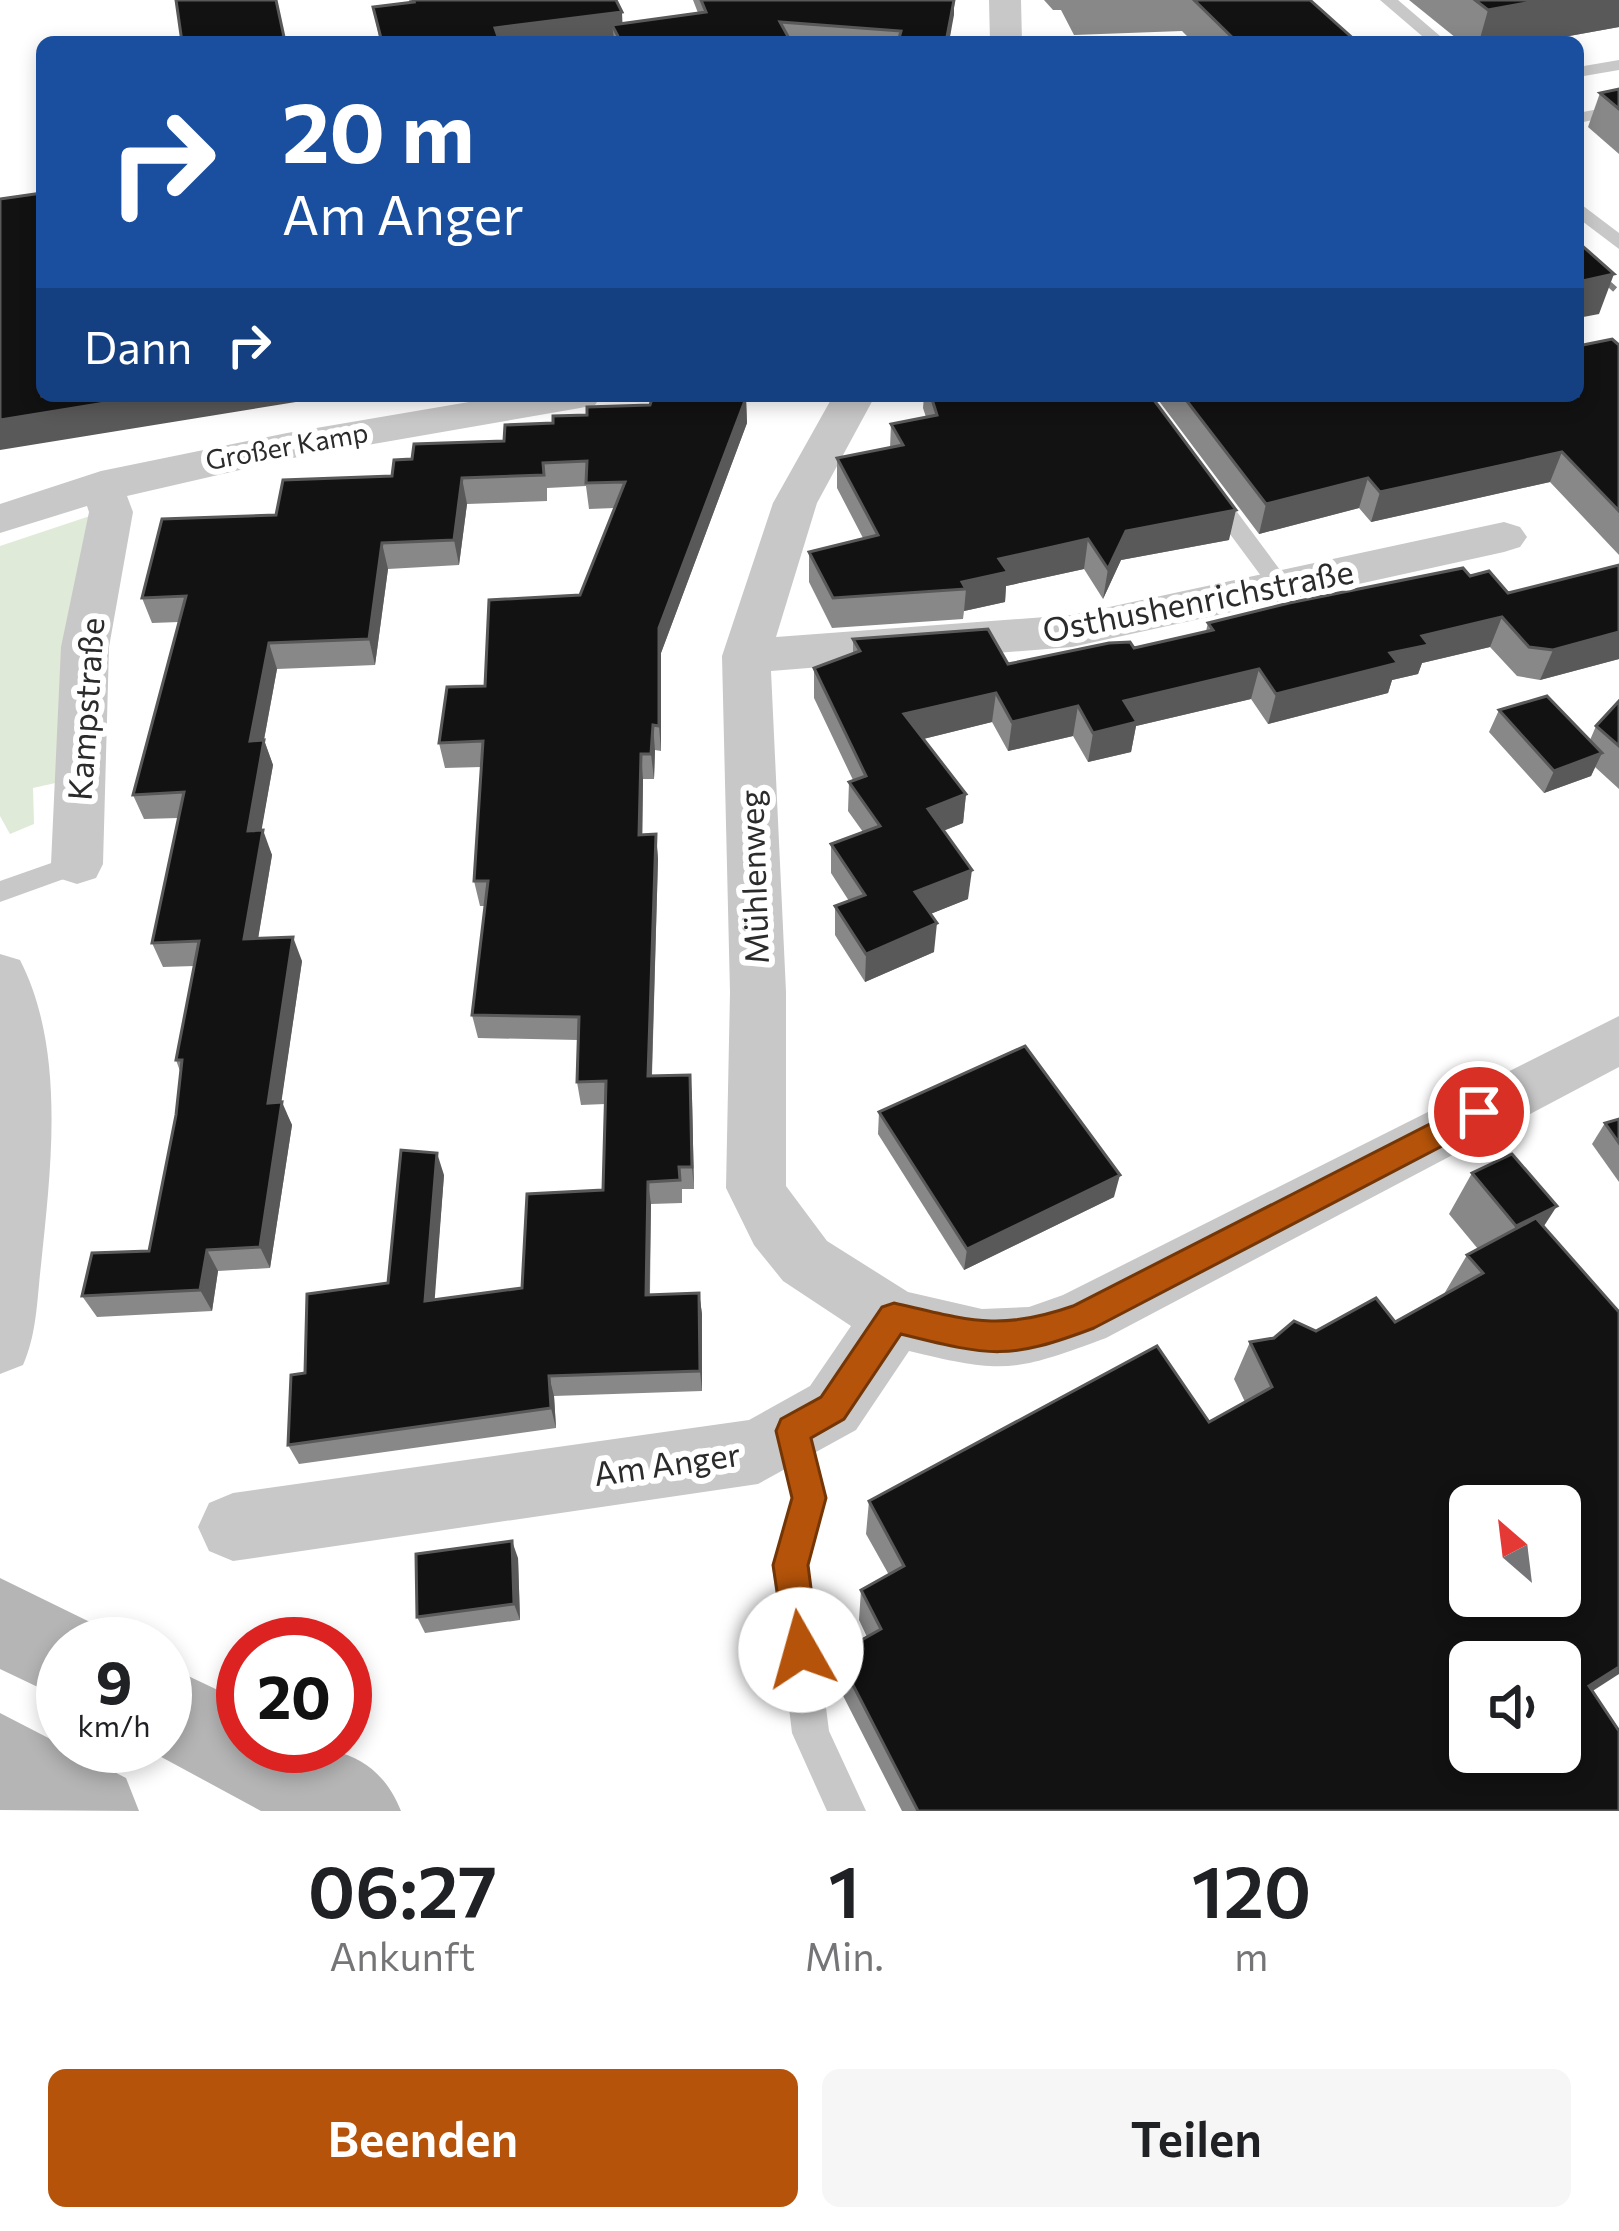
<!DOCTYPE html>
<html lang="de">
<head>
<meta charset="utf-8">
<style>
	:root { --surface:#fff; --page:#f6f6f6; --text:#202124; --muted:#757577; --accent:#b45309 }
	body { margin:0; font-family:Commissioner,sans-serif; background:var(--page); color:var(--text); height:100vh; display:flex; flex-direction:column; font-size:45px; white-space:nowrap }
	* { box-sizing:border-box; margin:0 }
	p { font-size:39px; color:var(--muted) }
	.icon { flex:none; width:66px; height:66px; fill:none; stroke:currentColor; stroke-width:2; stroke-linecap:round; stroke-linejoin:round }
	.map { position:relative; height:1811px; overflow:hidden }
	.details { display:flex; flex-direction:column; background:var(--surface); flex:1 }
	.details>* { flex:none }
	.banner { position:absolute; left:36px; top:36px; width:1548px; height:366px; border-radius:18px; box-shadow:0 6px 18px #0003; background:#1a4fa0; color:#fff; overflow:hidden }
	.needle { width:78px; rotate:332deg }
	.controls { position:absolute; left:1449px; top:1485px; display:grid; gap:24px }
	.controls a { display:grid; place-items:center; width:132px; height:132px; border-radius:18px; background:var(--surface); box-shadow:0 6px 18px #0003; font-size:60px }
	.speed { position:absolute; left:36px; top:1617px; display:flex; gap:24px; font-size:60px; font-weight:700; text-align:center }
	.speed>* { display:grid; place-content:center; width:156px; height:156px; border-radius:50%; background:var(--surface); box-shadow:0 6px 18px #0003; line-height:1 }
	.speed small { font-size:30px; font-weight:400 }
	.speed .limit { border:18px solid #d22; background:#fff; color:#111 }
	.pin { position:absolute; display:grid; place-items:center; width:102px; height:102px; color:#fff; margin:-51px; border:6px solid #fff; border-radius:50%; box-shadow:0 3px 12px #0007 }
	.me { position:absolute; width:132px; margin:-66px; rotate:353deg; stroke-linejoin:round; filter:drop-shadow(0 0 9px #0008) }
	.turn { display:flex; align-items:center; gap:42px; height:252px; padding:0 48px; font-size:54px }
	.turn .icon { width:156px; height:156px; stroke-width:2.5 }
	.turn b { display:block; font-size:84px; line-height:102px }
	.then { display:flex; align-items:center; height:114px; padding:0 48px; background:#0003; gap:24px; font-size:45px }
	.eta { display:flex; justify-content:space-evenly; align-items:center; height:204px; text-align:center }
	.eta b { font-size:72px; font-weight:600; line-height:84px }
	.primary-button { display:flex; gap:24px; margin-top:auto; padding:24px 48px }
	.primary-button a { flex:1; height:138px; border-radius:18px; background:var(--accent); color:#fff; font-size:48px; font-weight:600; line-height:138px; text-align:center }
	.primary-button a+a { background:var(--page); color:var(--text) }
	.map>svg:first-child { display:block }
</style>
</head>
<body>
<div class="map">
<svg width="1619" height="1811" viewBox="0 0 1619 1811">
	<rect width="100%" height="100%" fill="#fff"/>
	<!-- green -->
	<path fill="#e0ead8" d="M93,515L60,782L33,788L34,824L10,834L0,816V546Z"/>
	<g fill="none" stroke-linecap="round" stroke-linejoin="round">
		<!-- service -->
		<g fill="#c8c8c8" fill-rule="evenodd">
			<path d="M1380,0H1398L1447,42H1429Z"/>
			<path d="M1619,60V70L1578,77V67Z"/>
			<path d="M1619,105V115L1578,123V113Z"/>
			<path d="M1578,202L1619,233V249L1578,218Z"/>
			<path d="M1212,487L1220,489L1289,582L1293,587L1289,592H1273L1204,499V489Z"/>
			<path d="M77,854L86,857L90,864L86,871L0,902V881Z"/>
			<path d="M793,1415L805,1420L826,1498L808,1565L829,1731L866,1811H827L792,1733L772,1565L792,1498L776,1431L781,1420Z"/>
		</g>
		<!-- minor -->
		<g fill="#c8c8c8" fill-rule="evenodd">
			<path d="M989,0H1021L1022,42H990Z"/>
			<path d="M504,396H601L595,405L580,408L287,459L127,496L133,512L109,647L103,864L96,878L77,884L58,878L51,864L61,647L89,512L87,506L0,533V504L101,471L287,433Z"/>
			<path d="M833,396H875L817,503L776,637L1072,615L1504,522L1520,527L1527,537L1520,547L1504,552L1072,647L771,671L786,992V1186L827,1241L908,1292L982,1309L1029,1307L1063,1295L1619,1016V1067L1106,1338C1015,1372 1003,1374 909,1351L856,1430L758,1484L233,1561L209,1551L198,1527L209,1503L233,1493L749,1420L810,1386L851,1326L783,1281L754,1245L726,1188L730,992L722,656L773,503Z"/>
			<path d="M0,954L20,960C66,1050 51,1168 41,1265C37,1299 37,1334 23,1365L0,1374Z"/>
		</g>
		<!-- secondary -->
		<g fill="#b5b5b5" fill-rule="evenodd">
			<path d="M0,1578L94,1624L103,1644H63V1699L0,1669Z"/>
			<path d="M165,1665L243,1702V1746C310,1746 372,1739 401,1811H261L141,1746H165Z"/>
			<path d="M0,1713L126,1778L139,1811L0,1810Z"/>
		</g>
		<!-- rail -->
		<path stroke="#808080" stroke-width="6" stroke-dasharray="8 6" stroke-linecap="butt" d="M1578,256L1619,293"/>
	</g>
	<!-- wall -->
	<g fill="#888">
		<path d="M409,0H616L622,12V23L698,13L693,0H955L949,42H614V38L582,42H380L373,7L410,2Z"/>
		<path d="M1044,0H1310L1357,42H1193L1182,31L1074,35L1061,10H1053Z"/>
		<path d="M1409,0H1619V27L1536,42H1461Z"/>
		<path d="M1619,89V154L1588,127L1600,93Z"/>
		<path d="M1619,345V555L1550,482L1371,522L1359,508L1259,534L1159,401L1153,399L1229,540L1121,560L1103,599L1084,569L1006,586L1005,602L964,611L963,619L832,628L809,582V552L863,538L837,488V458L890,448L891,424L926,417L923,408L924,396H1578Z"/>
		<path d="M746,398L747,423L661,653V751L655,750L654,779H643L642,835L656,834L658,859L652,1076L690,1075L694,1189H682V1203L651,1204L650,1295L699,1293L702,1314V1391L554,1396L556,1428L299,1464L288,1445L305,1373L388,1283L444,1175L434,1300L522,1288L603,1190L605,1104L581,1105L577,1082L578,1040L478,1038L472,1015L485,906H480L474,881L481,767L445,768L439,743L485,686L580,595L615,508L589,509L586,486L547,488V501L467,504L459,565L388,569L375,665L277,669L264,740L273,765L261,830L272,855L258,938L302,961L281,1102L292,1125L270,1268L218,1271L212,1311L97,1317L82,1296L149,1251L176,1115L180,1071L176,1060L194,966L163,967L152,943L178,818L144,819L133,795L179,622L152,623L142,598L276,515L392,476L412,459L504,441L553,423L587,415L650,405Z"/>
		<path d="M1619,565V659L1540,680L1517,676L1490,647L1422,663L1418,674L1392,680L1388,693L1268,724L1251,699L1136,726L1131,752L1088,762L1073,736L1008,751L992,722L923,739L966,794L963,823L943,831L968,899L930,914L934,952L865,982L835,935V906L849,901L831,873V844L863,832L848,811L849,782L853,780L814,698V668L853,654V639L1008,664L1134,648L1206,631L1208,623L1470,576L1508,593Z"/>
		<path d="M1619,701V789L1595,767L1591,776L1544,793L1489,732L1499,710L1590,740L1596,726Z"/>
		<path d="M879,1112L1114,1197L964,1270L878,1134Z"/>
		<path d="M1619,1119V1182L1592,1144L1605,1123Z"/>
		<path d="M1472,1173L1544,1226L1592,1691L1619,1811H902L836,1682L837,1654L867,1637L859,1620L861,1590L889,1575L866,1534L869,1501L1209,1422L1245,1402L1234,1379L1250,1342L1316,1331L1395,1322L1444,1294L1467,1255L1478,1249L1449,1214Z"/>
		<path d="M518,1558L520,1620L425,1633L417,1617Z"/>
	</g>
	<!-- shaded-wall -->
	<g fill="#595959">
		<path d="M954,0V15L949,42H946Z"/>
		<path d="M1543,0H1619V27L1536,42H1479L1488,10Z"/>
		<path d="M622,12L623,37L612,25L614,38L582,42H497L495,28Z"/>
		<path d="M284,37L286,42H248Z"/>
		<path d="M1614,274L1599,314L1578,318V282Z"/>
		<path d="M148,396H333L0,450V420Z"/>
		<path d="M746,398L747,423L661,653V751L659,726V628Z"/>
		<path d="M1562,452L1550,482L1371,522L1380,492Z"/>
		<path d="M462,478L467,504L459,565L454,540Z"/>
		<path d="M1368,478L1359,508L1259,534L1266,504Z"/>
		<path d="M1236,510L1229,540L1121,560L1103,599L1108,569L1126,531Z"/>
		<path d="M1088,539L1084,569L1006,586L1005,602L964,611L966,589L962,582L999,559Z"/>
		<path d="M382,543L388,569L375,665L369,639Z"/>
		<path d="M1502,617L1490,647L1422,663L1418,674L1392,680L1388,693L1268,724L1276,694L1422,636Z"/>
		<path d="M1619,632V659L1540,680L1553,650Z"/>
		<path d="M269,643L277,669L259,766L250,741Z"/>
		<path d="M1259,669L1251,699L1136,726L1131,752L1088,762L1093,733L1124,701Z"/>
		<path d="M996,693L992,722L903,744L904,714Z"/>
		<path d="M1078,706L1073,736L1008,751L1012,722Z"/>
		<path d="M653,725L655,750L654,779L651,754Z"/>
		<path d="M264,740L273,765L257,856L248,831Z"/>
		<path d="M1602,753L1591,776L1544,793L1554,771Z"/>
		<path d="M641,754L643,779L642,860L639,835Z"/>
		<path d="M966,794L963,823L925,838L928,809Z"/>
		<path d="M263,830L272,855L254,963L244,939Z"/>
		<path d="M656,834L658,859L651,1099L648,1076Z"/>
		<path d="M972,870L968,899L913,921L915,892Z"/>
		<path d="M937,923L934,952L865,982L866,954Z"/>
		<path d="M293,937L302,961L278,1125L268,1103Z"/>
		<path d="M690,1075L692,1098L694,1189L692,1167Z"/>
		<path d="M282,1102L292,1125L270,1268L260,1247Z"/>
		<path d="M437,1153L444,1175L433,1322L425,1301Z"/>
		<path d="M1120,1175L1114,1197L964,1270L967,1249Z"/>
		<path d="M648,1182L651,1204L649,1316L646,1295Z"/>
		<path d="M1557,1206L1531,1246L1491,1266L1516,1226Z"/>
		<path d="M207,1250L218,1271L212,1311L200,1290Z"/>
		<path d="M699,1293L702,1314V1391L700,1371Z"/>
		<path d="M549,1376L554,1396L556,1428L551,1408Z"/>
		<path d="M512,1541L518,1558L520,1620L514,1604Z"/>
		<path d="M1619,1667V1674L1560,1712L1589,1686Z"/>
	</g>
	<!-- building -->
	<g fill="#121212" stroke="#595959" stroke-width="3" fill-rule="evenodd">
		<path d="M176,0H276L284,37L248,42H182Z"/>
		<path d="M413,0H616L622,12L495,28L500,42H382L373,7L414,2Z"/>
		<path d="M701,0H954L946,42H898L901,31L780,22L791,42H621L612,25L706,12Z"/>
		<path d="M1194,0H1310L1357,42H1237Z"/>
		<path d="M1475,0H1543L1488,10Z"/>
		<path d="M1619,89V109L1600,93Z"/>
		<path d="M42,193V396H148L0,420V199Z"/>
		<path d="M1578,242L1614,274L1578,282Z"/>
		<path d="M1612,339L1619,345V511L1562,452L1380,492L1368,478L1266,504L1183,396H1578V346Z"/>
		<path d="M669,396L746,398L659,628V726L653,725L651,754H641L639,835L656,834L648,1076L690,1075L692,1167H679L680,1180L648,1182L646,1295L699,1293L700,1371L549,1376L551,1408L288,1445L291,1375L305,1373L307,1294L388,1283L401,1150L437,1153L425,1301L522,1288L527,1194L603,1190L606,1081L577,1082L579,1017L472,1015L488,881H474L483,741L439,743L447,687L485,686L489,600L580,595L625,482L586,483L587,461L543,463L544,475L462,478L454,540L382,543L369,639L269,643L250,741L264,740L248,831L263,830L244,939L293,937L268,1103L282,1102L260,1247L207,1250L200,1290L82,1296L92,1253L149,1251L176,1115L182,1060H176L199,941L152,943L184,792L133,795L186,596L142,598L162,519L276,515L283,480L392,476L394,460L412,459L414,444L504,441L505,425L553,423V416L587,415V407L650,405L652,399H668Z"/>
		<path d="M931,396H1151L1236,510L1126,531L1108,569L1088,539L999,559L1008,572L962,582L966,589L833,598L809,552L878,535L837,458L903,445L891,424L937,415Z"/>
		<path d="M1619,565V632L1553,650L1529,647L1502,617L1422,636L1429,645L1390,653L1398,663L1276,694L1259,669L1124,701L1137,722L1093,733L1078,706L1012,722L996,693L904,714L966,794L928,809L972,870L915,892L937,923L866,954L835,906L865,895L831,844L880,826L849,782L866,776L814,668L860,651L853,639L988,629L1008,664L1109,643L1130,642L1134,648L1213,630L1208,623L1289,603L1463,568L1470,576L1489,571L1508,593Z"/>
		<path d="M1547,696L1602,753L1554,771L1499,710Z"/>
		<path d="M1619,701V746L1596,726Z"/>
		<path d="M1025,1046L1120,1175L967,1249L879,1112Z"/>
		<path d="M1619,1119V1143L1605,1123Z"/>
		<path d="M1512,1154L1557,1206L1516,1226L1472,1173Z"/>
		<path d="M1536,1218L1619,1312V1667L1589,1686L1619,1731V1811H918L837,1654L881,1629L861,1590L904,1566L869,1501L1157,1346L1209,1422L1272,1387L1250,1342L1274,1338L1294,1321L1316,1331L1376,1298L1395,1322L1483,1273L1467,1255ZM1470,1506H1560V1596H1470ZM1470,1662H1560V1752H1470Z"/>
		<path d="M512,1541L514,1604L417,1617L416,1554Z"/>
	</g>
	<!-- route -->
	<path fill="#b45309" stroke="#753606" stroke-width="3" d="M1479,1099L1490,1103L1494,1112L1490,1121L1094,1328C1007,1361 990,1356 901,1334L844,1419L811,1438L826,1498L808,1565L819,1650L814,1663L801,1668L788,1663L773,1565L792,1498L776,1431L781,1419L821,1397L882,1307L894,1303C968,1320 999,1332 1073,1306Z"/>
	<g text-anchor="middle" stroke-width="12" stroke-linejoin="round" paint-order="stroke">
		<!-- far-street labels -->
		<g font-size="27" fill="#2b2b2b" stroke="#fff">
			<text transform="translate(287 447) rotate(-10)" y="9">Großer Kamp</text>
		</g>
		<!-- street labels -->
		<g font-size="33" fill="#2b2b2b" stroke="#fff">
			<text transform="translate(1198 601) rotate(-11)" y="12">Osthushenrichstraße</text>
			<text transform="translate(86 709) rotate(-86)" y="12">Kampstraße</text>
			<text transform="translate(754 877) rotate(-92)" y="12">Mühlenweg</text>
			<text transform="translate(667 1464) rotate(-8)" y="12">Am Anger</text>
		</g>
	</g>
</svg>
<div class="controls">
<a><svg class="needle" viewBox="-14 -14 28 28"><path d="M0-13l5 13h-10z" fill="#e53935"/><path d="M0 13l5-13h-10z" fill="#757577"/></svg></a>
<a><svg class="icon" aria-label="sound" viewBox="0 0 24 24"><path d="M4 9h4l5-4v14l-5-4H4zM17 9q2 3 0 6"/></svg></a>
</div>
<div class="speed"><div>9<small>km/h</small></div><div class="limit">20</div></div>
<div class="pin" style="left:1479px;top:1112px;background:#d93025"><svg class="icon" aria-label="arrive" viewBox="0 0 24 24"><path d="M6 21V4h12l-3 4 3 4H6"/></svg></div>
<svg class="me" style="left:801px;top:1650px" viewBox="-20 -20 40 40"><circle r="19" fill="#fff"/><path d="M0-13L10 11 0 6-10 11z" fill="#b45309"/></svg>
<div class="banner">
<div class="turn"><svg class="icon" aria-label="right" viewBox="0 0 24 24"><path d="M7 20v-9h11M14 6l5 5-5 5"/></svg><div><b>20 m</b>Am Anger</div></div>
<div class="then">Dann<svg class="icon" aria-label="right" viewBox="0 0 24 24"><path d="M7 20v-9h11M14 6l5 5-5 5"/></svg></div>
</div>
</div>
<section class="details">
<div class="eta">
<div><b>06:27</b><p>Ankunft</p></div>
<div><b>1</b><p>Min.</p></div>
<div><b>120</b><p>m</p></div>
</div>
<div class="primary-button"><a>Beenden</a><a>Teilen</a></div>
</section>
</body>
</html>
